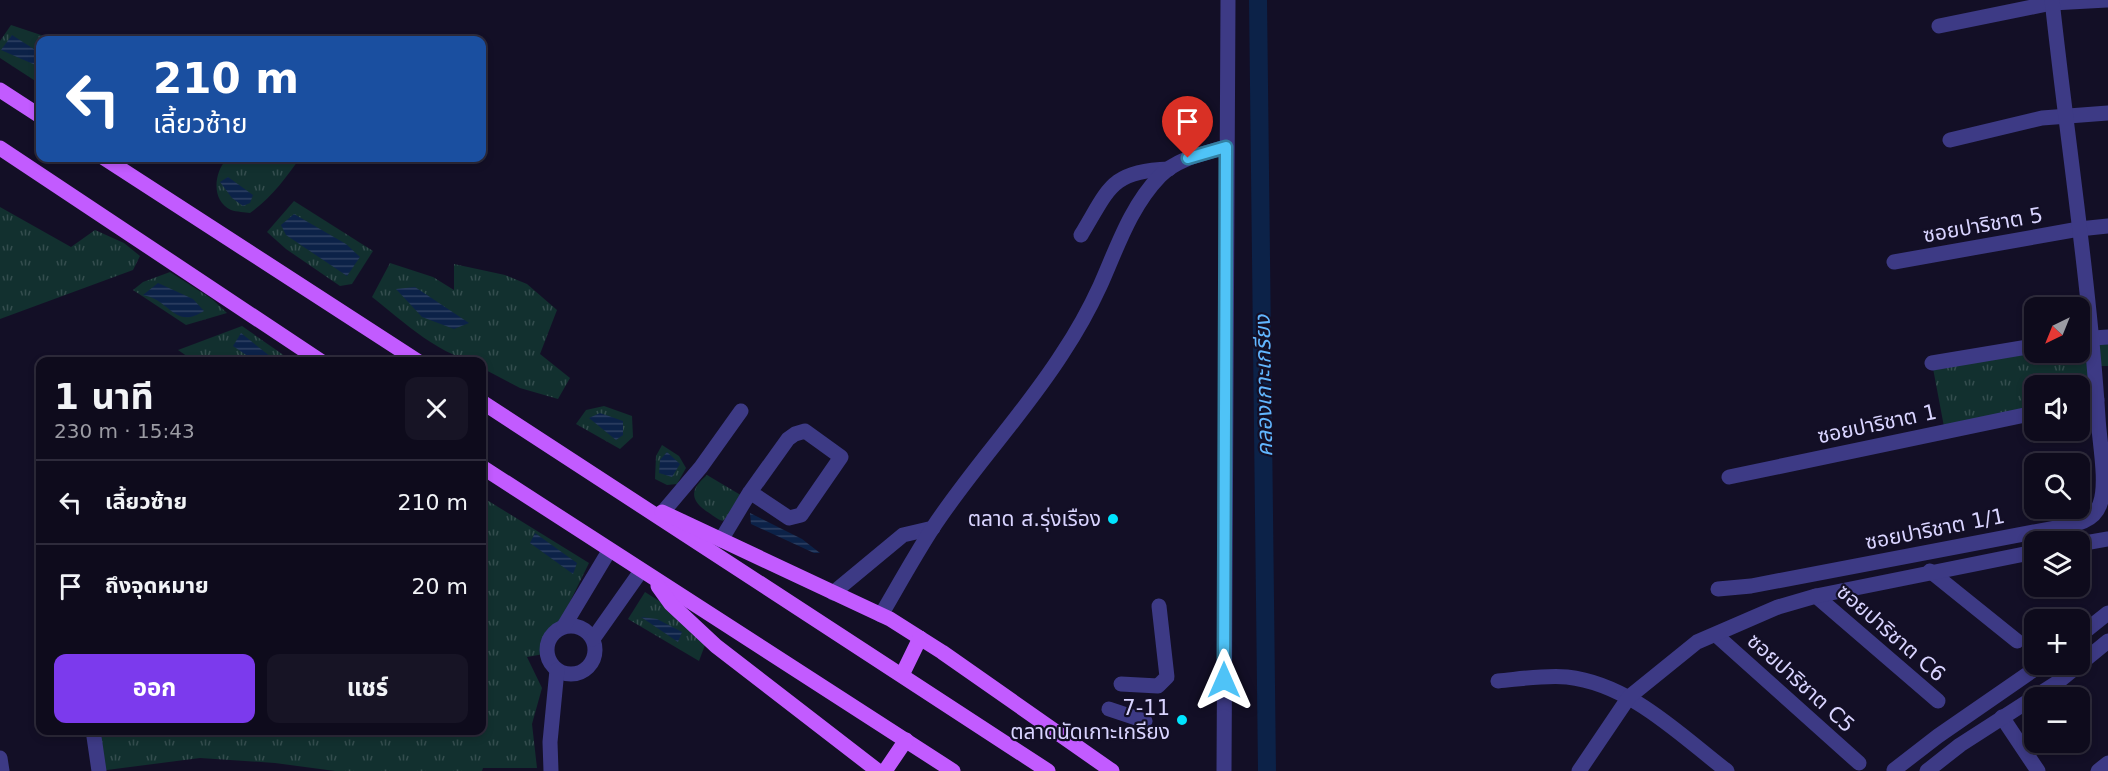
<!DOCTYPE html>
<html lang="th">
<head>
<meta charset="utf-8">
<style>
	:root { --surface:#0e0b1c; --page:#171425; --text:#f1f3f6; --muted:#9b9ba3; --line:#2e2b3b; --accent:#7c3aed }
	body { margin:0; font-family:"DejaVu Sans","Noto Sans Thai",sans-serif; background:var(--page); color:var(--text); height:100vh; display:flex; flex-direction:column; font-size:22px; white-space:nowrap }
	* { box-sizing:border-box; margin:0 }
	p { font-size:20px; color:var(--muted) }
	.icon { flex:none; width:33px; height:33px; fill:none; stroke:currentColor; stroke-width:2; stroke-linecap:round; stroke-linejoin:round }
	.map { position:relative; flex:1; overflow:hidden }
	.panel { position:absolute; left:36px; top:357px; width:450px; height:378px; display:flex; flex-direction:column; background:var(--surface); border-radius:12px; box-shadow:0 3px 9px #0003,0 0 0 2px var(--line) }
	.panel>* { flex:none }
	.banner { position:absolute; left:36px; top:36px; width:450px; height:126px; border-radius:12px; box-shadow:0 3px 9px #0003,0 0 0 2px var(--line); background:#1a4fa0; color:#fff; overflow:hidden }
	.needle { width:39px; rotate:223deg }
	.controls { position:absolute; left:2024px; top:297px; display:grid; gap:12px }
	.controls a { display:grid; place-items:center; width:66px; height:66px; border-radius:12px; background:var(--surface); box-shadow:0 3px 9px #0003,0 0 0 2px var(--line); font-size:30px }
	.pin { position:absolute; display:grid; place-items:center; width:51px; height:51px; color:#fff; margin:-62px -26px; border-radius:50% 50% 50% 0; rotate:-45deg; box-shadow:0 0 6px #0007 }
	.pin .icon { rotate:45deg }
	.me { position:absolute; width:66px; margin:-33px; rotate:0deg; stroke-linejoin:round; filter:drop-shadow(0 0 4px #0008) }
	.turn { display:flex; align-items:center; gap:21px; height:126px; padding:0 18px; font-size:27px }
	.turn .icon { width:78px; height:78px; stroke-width:2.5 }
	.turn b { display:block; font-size:42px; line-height:51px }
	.round { display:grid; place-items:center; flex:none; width:63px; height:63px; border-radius:12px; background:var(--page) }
	.head { display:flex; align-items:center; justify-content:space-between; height:102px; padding:0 18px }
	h1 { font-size:36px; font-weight:700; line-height:45px }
	.cta { display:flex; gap:12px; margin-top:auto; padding:12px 18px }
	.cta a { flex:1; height:69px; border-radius:12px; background:var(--accent); color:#fff; font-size:24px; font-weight:700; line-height:69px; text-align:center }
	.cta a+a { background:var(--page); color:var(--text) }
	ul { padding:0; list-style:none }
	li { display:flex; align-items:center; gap:18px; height:84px; padding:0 18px; border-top:2px solid var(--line) }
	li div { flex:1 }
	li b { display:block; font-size:22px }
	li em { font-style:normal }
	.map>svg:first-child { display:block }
</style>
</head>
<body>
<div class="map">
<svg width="2108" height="771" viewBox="0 0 2108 771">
	<defs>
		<pattern id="grass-tufts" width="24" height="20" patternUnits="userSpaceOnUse" patternTransform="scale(1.5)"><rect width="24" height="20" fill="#12302f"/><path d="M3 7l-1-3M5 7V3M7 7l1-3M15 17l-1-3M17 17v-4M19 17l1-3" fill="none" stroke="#344d4e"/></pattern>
		<pattern id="water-rules" width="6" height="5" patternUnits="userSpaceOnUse" patternTransform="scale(1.5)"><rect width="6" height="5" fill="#0c2248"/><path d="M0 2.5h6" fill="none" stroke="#2f4163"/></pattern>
	</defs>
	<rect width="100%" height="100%" fill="#130f26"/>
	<!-- grass -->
	<g fill="url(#grass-tufts)">
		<path d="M11,25L56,40H40V84L0,58V41Z"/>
		<path d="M264,158H300C285,179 272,197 250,213C245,212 237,212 231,210C211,201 214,173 226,160Z"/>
		<path d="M294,201L373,251L352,284L340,286L286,249L267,232Z"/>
		<path d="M0,207L71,247L95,230L124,243L140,256L133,270L0,319Z"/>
		<path d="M390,263L433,277L454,290V264L505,275L527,284L557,310L540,354L570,378L558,399L520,388L482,368V362C445,361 400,319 372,297Z"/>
		<path d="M170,272L212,299L227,313L186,325L133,290L143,282Z"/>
		<path d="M242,326L292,361H194L178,350Z"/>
		<path d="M2108,337V366H2094L2097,400L2079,404V386H2034V413L1945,432L1932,363L2034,352H2079V340Z"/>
		<path d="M604,406L632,416L633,437L620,449L576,424L586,410Z"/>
		<path d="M662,445L679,456L686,468L677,484L667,485L655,479L656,456Z"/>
		<path d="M707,475L744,497L723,521C716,519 713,515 706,511C689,498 691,489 707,475Z"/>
		<path d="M482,497L589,563L562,618L546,633L544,654L527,657L542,688L532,724L537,768H483L482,771H335L275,763L200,758L99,771L102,731L482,730Z"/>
		<path d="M645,592L672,609L705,645L699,661L628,619Z"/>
	</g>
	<!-- water -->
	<g fill="url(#water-rules)">
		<path d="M12,35L40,53V67L1,50Z"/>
		<path d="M228,177L253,195L250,203L243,206L232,198L220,182Z"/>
		<path d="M294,214L346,244L360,257L347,276L286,235L281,225Z"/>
		<path d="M158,283L193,299L204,311C174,330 171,300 143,295Z"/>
		<path d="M415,287L469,323L454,329L422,317L396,289Z"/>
		<path d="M241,333L276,361H255L233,346Z"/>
		<path d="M600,413L623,421V435L616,440L589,418Z"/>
		<path d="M667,452L680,464L672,477L659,473L660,460Z"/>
		<path d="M750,513L802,539L820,553H814L751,524Z"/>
		<path d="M535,533L577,563L573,574L530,543Z"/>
		<path d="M641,617L657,619L682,632L678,642Z"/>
	</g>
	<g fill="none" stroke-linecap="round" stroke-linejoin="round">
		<!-- canal -->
		<path stroke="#0c2248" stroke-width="18" d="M1258,0L1267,771"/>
		<!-- minor -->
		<g stroke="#3d3a85" stroke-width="15">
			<path d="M1939,26L2052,3L2107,0"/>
			<path d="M1950,140L2042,118L2108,113"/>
			<path d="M1081,235C1109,189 1110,171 1169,169"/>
			<path d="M1894,262L2079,229L2108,226"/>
			<path d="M2079,339L2108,337"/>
			<path d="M1932,363L2034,346"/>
			<path d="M2079,404L2097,400"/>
			<path d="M1729,477L2034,413"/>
			<path d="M662,513L701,467L741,411"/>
			<path d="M721,540L750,492L788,439L795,434L805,431L841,457L801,515L789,518L750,492"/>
			<path d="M2079,544L2108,539"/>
			<path d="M1930,571L2017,641"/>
			<path d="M1718,589L1751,586L2055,528C2072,525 2094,523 2100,504C2108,483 2099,440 2098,417C2089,278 2067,139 2052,0"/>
			<path d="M833,593L903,535L933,528"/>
			<path d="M1816,596L1938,701"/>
			<path d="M881,615C898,586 914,557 932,529C972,468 1023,415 1062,354C1076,333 1089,310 1100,286C1117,248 1130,207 1160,176C1178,158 1203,154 1226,147"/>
			<circle cx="571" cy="650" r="24"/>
			<path d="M564,626L609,551"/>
			<path d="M1716,635L1859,763"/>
			<path d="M2079,636L2108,613"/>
			<path d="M593,639L641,571"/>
			<path d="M1498,681C1520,679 1544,675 1567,677C1630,684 1679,734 1727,771"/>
			<path d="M1121,684L1158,686L1167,677L1159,606"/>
			<path d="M1109,709L1145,721"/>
			<path d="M2002,717L2038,771"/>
			<path d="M93,730L99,771"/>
			<path d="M0,758L2,771"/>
			<path d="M1894,770L1938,736L2042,664"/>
			<path d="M551,771L550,742L557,670"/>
			<path d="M1224,771L1228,0"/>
			<path d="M1579,771L1629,697L1697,642L1778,607L1816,596L2034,552"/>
			<path d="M1927,771L1960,745L2058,682L2108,641"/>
			<path d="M2098,771L2108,763"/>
		</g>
		<!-- major -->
		<g stroke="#c25bff" stroke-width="15">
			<path d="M0,90L40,116"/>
			<path d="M0,148L322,362"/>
			<path d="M104,158L419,362"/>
			<path d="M482,402L1048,771"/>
			<path d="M482,467L953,771"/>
			<path d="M662,512L890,619L942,652L1112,771"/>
			<path d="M658,586L671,604L716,646L878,771"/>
			<path d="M902,675L920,638"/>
			<path d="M885,771L906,740"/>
		</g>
	</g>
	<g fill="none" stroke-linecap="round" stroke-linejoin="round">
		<!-- route casing -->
		<g stroke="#337fa1" stroke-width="15">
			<path id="route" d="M1188,158L1226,147L1224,680"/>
		</g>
		<!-- route -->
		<use href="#route" stroke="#4fc3f7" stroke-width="10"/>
	</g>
	<!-- markers -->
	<g fill="#00e5ff" stroke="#130f26" stroke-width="2">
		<circle cx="1113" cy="519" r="6"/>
		<circle cx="1182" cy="720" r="6"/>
	</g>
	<g text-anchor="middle" stroke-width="4.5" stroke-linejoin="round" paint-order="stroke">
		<!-- street labels -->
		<g font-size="21" fill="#d9d4ff" stroke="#130f26">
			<text transform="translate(1983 225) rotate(-10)" y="7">ซอยปาริชาต 5</text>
			<text transform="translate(1877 424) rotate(-12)" y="7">ซอยปาริชาต 1</text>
			<text transform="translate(1935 529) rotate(-11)" y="7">ซอยปาริชาต 1/1</text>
			<text transform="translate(1891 633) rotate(41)" y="7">ซอยปาริชาต C6</text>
			<text transform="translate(1801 683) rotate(42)" y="7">ซอยปาริชาต C5</text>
		</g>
		<!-- poi labels -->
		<g font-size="21" fill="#d9d4ff" stroke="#130f26" text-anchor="end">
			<text x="1101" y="526">ตลาด ส.รุ่งเรือง</text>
			<text x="1170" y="715">7-11<tspan x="1170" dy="24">ตลาดนัดเกาะเกรียง</tspan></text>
		</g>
		<!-- water labels -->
		<g font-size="22" font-style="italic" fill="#62b6ff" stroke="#130f26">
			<text transform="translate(1263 386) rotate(-91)" y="8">คลองเกาะเกรียง</text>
		</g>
	</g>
</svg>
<div class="controls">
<a><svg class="needle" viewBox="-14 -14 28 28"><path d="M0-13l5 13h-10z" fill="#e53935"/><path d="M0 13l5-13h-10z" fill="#9b9ba3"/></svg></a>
<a><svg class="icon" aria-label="sound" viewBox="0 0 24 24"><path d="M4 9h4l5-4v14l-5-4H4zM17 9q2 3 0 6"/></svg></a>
<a><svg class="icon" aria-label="search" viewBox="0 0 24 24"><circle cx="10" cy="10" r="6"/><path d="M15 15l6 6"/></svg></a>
<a><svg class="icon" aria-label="layers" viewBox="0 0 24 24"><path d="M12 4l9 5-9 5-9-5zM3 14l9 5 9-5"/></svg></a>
<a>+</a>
<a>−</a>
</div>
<div class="pin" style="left:1188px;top:158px;background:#d93025"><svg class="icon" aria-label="arrive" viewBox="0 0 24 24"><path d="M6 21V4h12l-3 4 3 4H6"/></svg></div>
<svg class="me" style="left:1224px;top:680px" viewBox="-20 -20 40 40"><path d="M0-17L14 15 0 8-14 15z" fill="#4fc3f7" stroke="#fff" stroke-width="4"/></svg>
<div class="banner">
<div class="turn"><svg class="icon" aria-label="left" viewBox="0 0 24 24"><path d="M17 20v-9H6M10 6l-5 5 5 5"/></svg><div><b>210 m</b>เลี้ยวซ้าย</div></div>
</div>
<section class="panel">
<div class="head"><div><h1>1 นาที</h1><p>230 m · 15:43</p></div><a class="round"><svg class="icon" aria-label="close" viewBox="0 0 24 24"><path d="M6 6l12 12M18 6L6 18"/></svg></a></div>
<ul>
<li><svg class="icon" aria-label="left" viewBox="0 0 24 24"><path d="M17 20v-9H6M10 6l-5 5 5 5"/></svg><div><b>เลี้ยวซ้าย</b></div><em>210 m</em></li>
<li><svg class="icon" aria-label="arrive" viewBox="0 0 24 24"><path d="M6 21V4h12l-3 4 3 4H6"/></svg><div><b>ถึงจุดหมาย</b></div><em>20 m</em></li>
</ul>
<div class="cta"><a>ออก</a><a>แชร์</a></div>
</section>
</div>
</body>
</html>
